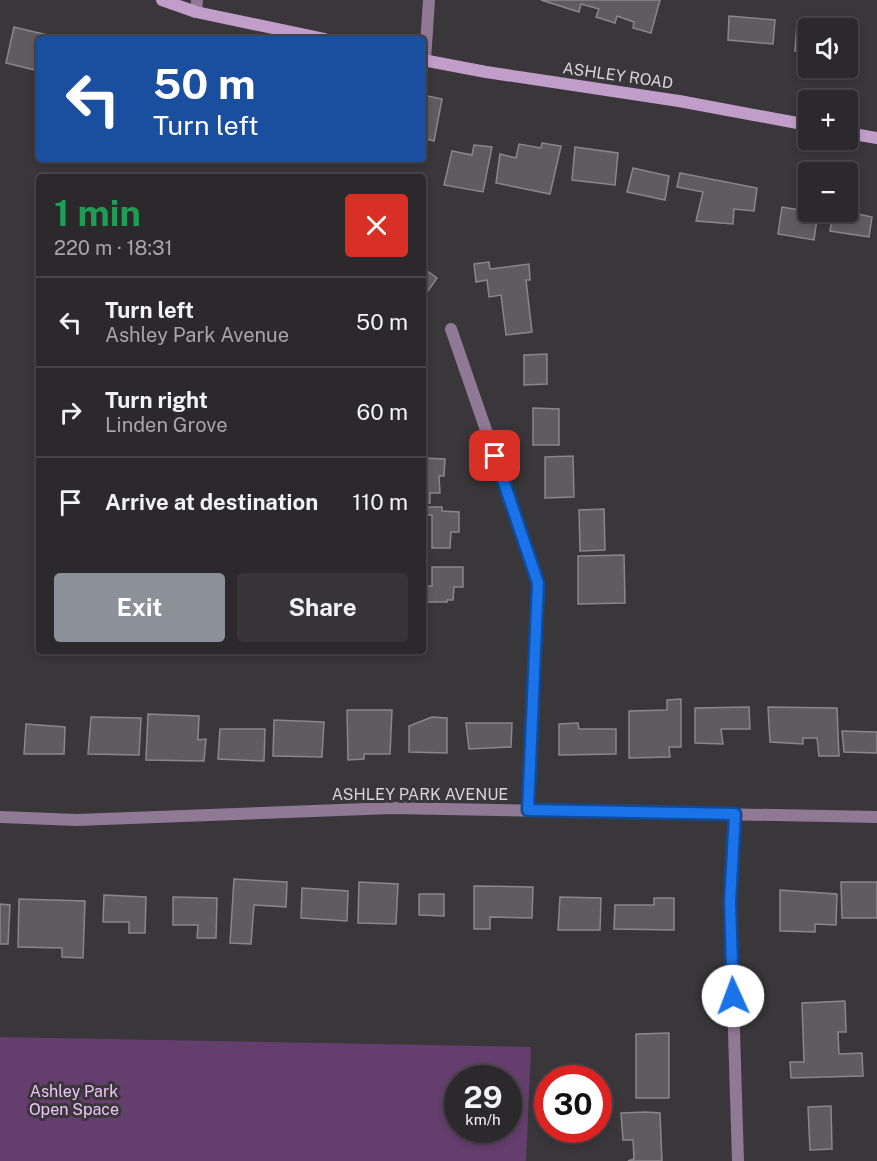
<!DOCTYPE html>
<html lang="en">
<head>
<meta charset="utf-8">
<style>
	:root { --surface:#2b292b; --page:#373537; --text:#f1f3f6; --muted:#a6a6a9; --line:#474547; --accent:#8c9099 }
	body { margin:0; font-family:"Public Sans",sans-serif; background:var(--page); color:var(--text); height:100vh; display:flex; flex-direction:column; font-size:22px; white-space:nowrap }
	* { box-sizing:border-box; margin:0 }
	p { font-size:20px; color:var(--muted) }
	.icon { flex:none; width:33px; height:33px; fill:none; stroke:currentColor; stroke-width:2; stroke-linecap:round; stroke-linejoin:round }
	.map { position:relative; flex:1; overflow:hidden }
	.side { position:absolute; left:36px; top:174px; width:390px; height:480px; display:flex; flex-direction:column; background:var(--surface); border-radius:6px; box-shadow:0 3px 9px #0003,0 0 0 2px var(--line) }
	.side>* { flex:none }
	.guide { position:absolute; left:36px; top:36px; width:390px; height:126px; border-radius:6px; box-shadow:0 3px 9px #0003,0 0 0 2px var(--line); background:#1a4fa0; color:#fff; overflow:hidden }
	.tools { position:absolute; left:798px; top:18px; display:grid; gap:12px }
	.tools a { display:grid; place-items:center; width:60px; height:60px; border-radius:6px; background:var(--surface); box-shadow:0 3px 9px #0003,0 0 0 2px var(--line); font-size:30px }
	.speed { position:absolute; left:444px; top:1065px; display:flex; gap:12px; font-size:30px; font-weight:700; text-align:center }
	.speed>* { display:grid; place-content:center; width:78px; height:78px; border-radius:50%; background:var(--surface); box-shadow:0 3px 9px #0003,0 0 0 2px var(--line); line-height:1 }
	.speed small { font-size:15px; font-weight:400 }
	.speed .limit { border:9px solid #d22; background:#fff; color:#111 }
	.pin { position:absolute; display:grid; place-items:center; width:51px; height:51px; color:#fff; margin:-26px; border-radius:12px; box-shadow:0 3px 9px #0006 }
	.me { position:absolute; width:66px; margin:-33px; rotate:358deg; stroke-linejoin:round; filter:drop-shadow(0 0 4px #0008) }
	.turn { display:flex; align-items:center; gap:21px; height:126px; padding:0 18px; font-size:27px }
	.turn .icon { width:78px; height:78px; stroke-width:2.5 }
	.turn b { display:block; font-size:42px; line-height:51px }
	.round { display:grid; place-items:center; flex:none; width:63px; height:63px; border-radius:6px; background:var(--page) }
	.head { display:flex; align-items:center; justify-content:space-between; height:102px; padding:0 18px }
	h1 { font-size:36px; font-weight:700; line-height:45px; color:#1e9e55 }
	.primary-button { display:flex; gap:12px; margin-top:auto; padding:12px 18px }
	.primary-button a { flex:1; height:69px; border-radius:6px; background:var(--accent); color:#fff; font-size:24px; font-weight:700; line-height:69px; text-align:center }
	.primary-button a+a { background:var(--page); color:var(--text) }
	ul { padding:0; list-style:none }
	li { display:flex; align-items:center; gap:18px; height:90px; padding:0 18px; border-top:2px solid var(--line) }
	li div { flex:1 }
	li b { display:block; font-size:22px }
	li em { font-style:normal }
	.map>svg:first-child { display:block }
</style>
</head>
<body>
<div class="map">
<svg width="877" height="1161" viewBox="0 0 877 1161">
	<rect width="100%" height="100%" fill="#393739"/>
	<!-- green -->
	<path fill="#643e6c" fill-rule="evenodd" d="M0,1037L531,1047L526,1161H0ZM458,1078H508V1130H458Z"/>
	<!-- building -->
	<g fill="#5e5c5f" stroke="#89878a" stroke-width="1.5">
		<path d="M541,0H660L651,33L633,28L634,22L617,16L615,23L596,17L599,9L581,4L579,12Z"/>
		<path d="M729,16L775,20L773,44L728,40Z"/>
		<path d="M797,22L844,25V28H808V51H795Z"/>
		<path d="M14,27L60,38L39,39V71L6,63Z"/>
		<path d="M423,95L442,99L434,141L423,138Z"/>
		<path d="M542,143L561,146L550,194L496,183L500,154L516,158L519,144L541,148Z"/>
		<path d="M474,145L492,147L483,192L444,185L452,151L472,155Z"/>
		<path d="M575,147L618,153L615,185L572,180Z"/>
		<path d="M633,168L669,176L665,200L627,192Z"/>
		<path d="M680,173L757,188L754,211L734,209L733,224L696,221L703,192L677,187Z"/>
		<path d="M848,203L855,204L854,213L872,217L869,237L830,231L833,212H848Z"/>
		<path d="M782,207L799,210V216L817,219L814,240L778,234Z"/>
		<path d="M489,262L490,269L529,264L530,280H526L532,332L506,335L501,295L489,297L487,280L476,282L474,264Z"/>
		<path d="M423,268L437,278L423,298Z"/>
		<path d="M547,354V384L524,385V355Z"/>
		<rect x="423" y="400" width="4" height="20"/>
		<path d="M533,408L559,409V445H533Z"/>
		<path d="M573,456L574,497L545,498V457Z"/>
		<path d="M423,458L445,459L444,476H439L440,493H430V503H423Z"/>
		<path d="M423,507H442V511L459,512V532H451L450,548H432V515H423Z"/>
		<path d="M604,509L605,550L580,551L579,510Z"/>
		<path d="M624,555L625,603L578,604V556Z"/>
		<path d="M432,567H463V587H454L453,600H447V602H423V586H432Z"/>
		<path d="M681,699V747H669L670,757L629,758V711L667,710V700Z"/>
		<path d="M749,707L750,729H721L723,744L695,743V708Z"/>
		<path d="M768,707L837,708L839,756H819L817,738H803V744L770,742Z"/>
		<path d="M347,710H392L390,754H364V759L348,760Z"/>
		<path d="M148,714L199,716L198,740L206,739L204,761L146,760Z"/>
		<path d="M91,717L141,718L139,755L88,754Z"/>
		<path d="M432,717L447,718V753L409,752V726Z"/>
		<path d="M274,720L324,722L322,757L273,756Z"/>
		<path d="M466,723H512L511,747L469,749Z"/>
		<path d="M578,723L579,729H616V754L559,755V724Z"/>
		<path d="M26,724L65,727L64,754H24Z"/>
		<path d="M220,729H265L264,761L218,759Z"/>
		<path d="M842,731L877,732V753L844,752Z"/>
		<path d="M234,879L287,882L286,907L254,905L251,944L230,943Z"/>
		<path d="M359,882L398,884L396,924L358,923Z"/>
		<path d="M841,882H877V918H842Z"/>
		<path d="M474,886L533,887L532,918L490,917V929H474Z"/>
		<path d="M302,888L348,891L347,921L301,918Z"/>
		<path d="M780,890L837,894L836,925L815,924V932L780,931Z"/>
		<path d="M419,894H444V916L419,915Z"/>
		<path d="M104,895L146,897L145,933H129V922H103Z"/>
		<path d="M173,897L217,898L216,938H197L198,925H173Z"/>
		<path d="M560,897L601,898L600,930H558Z"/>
		<path d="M654,898H674V930L614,929L615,905H654Z"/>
		<path d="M19,899L85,901L83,958L62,957V948L18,947Z"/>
		<path d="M0,904L10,905L8,944H0Z"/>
		<path d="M845,1001L846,1032H838L839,1054L862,1053L863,1076L791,1078L790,1062H804L802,1003Z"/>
		<path d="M669,1033V1098H636V1034Z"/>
		<path d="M831,1106L832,1149L810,1150L808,1107Z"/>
		<path d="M646,1112L660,1113L662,1161H628L634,1159L633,1140H623L621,1113Z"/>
	</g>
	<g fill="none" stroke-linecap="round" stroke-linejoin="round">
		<!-- street -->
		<g stroke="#907995" stroke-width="12">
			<path d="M196,12L197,0"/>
			<path d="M425,60L429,0"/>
			<path d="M451,329L539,583L528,810"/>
			<path d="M735,814L730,902L738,1161"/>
			<path d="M0,817L77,820L392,808L877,817"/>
		</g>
		<!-- secondary -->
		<g stroke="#c19dc9" stroke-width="12">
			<path d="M162,0L196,12L325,39"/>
			<path d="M423,60L486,72L679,101L808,125"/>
			<path d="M848,133L877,138"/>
		</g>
	</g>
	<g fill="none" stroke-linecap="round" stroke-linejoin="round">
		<!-- route casing -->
		<g stroke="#114b97" stroke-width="15">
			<path id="route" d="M495,456L538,583L528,810L735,814L730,902L733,996"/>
		</g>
		<!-- route -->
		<use href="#route" stroke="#1a73e8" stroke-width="10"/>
	</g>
	<g text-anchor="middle" stroke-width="6" stroke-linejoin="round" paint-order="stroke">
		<!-- street labels -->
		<g font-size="16" fill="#d8d6d8" stroke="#393739">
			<text transform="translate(618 75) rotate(8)" y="6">ASHLEY ROAD</text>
			<text x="420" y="800">ASHLEY PARK AVENUE</text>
		</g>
		<!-- park labels -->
		<g font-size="16" fill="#edc3f7" stroke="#393739">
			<text x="74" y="1097">Ashley Park<tspan x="74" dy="18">Open Space</tspan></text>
		</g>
	</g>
</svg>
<div class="tools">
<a><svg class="icon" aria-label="sound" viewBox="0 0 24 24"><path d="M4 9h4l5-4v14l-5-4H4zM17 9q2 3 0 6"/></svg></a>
<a>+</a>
<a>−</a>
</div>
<div class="speed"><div>29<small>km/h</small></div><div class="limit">30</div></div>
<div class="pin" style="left:495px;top:456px;background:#d93025"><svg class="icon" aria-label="arrive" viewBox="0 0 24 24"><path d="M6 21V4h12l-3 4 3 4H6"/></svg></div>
<svg class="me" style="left:733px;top:996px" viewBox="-20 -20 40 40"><circle r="19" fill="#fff"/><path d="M0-13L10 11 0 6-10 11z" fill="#1a73e8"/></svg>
<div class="guide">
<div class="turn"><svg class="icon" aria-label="left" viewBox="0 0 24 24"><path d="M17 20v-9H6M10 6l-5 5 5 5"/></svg><div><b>50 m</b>Turn left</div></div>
</div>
<section class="side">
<div class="head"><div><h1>1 min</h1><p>220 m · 18:31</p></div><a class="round" style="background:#d93025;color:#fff"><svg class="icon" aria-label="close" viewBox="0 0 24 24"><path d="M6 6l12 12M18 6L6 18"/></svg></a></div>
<ul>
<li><svg class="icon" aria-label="left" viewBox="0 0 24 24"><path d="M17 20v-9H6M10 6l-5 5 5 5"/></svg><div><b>Turn left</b><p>Ashley Park Avenue</p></div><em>50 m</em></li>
<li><svg class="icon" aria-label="right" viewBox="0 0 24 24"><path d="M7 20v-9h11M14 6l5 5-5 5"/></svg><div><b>Turn right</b><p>Linden Grove</p></div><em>60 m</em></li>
<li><svg class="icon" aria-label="arrive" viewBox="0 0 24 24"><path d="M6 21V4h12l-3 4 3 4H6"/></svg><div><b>Arrive at destination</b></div><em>110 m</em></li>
</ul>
<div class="primary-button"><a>Exit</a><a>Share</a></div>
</section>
</div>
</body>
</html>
